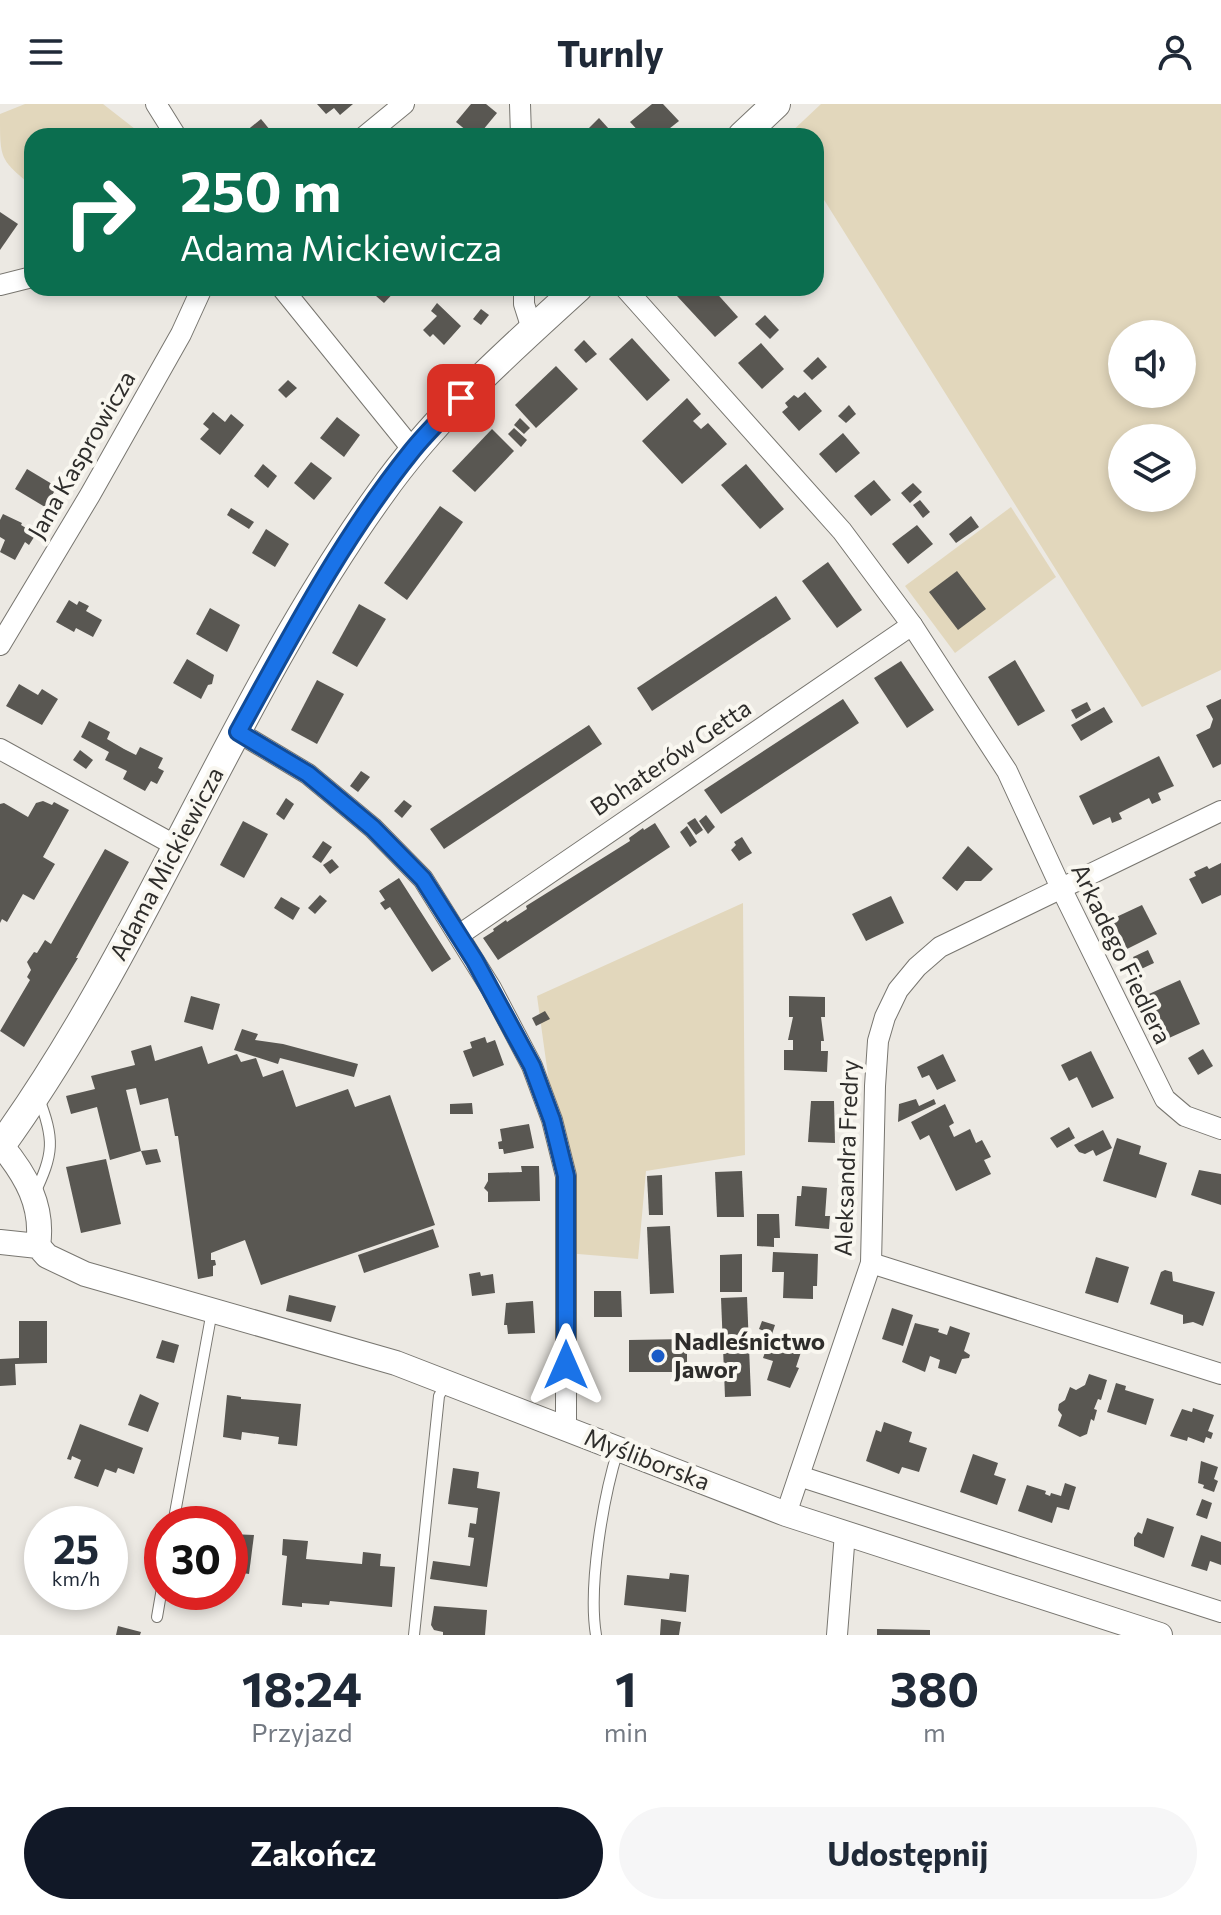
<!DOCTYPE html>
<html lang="pl">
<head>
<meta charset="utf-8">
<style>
	:root { --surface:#fff; --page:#f6f6f7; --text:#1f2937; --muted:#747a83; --accent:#111827 }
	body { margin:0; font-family:Commissioner,sans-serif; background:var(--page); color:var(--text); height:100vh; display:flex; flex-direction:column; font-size:30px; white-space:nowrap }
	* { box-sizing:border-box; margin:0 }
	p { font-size:26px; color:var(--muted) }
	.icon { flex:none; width:44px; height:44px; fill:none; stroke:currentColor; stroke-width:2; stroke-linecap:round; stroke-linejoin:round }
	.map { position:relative; height:1531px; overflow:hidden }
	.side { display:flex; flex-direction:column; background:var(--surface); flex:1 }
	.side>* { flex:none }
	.hud { position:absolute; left:24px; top:24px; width:800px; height:168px; border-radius:24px; box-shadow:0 4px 12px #0003; background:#0b6e4f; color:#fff; overflow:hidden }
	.controls { position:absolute; left:1108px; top:216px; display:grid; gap:16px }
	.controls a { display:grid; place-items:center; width:88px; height:88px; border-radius:50%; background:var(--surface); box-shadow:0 4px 12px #0003; font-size:40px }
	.speed { position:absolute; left:24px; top:1402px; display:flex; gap:16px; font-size:40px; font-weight:700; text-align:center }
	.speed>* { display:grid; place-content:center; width:104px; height:104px; border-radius:50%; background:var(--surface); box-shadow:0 4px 12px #0003; line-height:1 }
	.speed small { font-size:20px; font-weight:400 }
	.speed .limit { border:12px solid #d22; background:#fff; color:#111 }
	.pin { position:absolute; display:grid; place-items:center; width:68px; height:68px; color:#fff; margin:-34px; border-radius:16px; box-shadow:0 4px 12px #0006 }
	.me { position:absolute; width:88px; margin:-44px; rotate:0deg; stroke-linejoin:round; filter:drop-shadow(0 0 6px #0008) }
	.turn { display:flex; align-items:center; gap:28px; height:168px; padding:0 24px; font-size:36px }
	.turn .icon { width:104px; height:104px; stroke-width:2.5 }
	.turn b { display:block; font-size:56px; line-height:68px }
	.eta { display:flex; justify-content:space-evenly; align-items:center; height:136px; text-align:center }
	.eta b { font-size:48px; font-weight:700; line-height:56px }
	.action { display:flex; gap:16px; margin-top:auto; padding:16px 24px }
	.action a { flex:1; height:92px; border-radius:48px; background:var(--accent); color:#fff; font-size:32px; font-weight:700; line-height:92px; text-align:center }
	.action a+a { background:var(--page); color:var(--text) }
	header { display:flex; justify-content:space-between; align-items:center; height:104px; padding:0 24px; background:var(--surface); font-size:36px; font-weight:700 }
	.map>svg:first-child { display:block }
</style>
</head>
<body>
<header><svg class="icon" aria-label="menu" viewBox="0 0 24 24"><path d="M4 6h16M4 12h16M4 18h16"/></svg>Turnly<svg class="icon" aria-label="person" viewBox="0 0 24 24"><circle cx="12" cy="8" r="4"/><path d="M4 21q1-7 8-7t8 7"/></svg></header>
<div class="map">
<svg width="1221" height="1531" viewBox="0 0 1221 1531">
	<rect width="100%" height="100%" fill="#ece9e3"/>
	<!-- green -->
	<g fill="#e2d7bc" fill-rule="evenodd">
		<path d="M25,0H103L144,32H32V82C0,55 0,56 0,10Z"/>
		<path d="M821,0H1221V566L1142,603L816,83V32H787ZM1122,230H1182V290H1122ZM1182,334V394H1122V334Z"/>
		<path d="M1011,403L1056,473L955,549L905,482Z"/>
		<path d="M743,799L745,1051L646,1067L638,1155L566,1149V1101L537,892Z"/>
	</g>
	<!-- building -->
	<g fill="#595752">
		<path d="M317,0H353L340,11L334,4L326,10Z"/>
		<path d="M471,0H486L497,9L478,32H473L456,18Z"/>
		<path d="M652,0H663L679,17L660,32H643L630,18Z"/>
		<path d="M599,14L609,25L602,32H596L589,24Z"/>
		<path d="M261,15L275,32H240Z"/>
		<path d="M0,108L18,120L0,146Z"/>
		<path d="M367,184H398L384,199Z"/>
		<rect x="471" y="184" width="24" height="5"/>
		<path d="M685,184H712L738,213L715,233L677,192Z"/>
		<path d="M437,199L461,222L444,241L433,230L430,233L423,226L437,212L431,207Z"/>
		<path d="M481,205L489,211L481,221L473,215Z"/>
		<path d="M765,211L779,226L770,235L755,220Z"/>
		<path d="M632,234L670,276L647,297L609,255Z"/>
		<path d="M584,236L597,250L586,259L574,246Z"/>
		<path d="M761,239L784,265L762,285L738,259Z"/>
		<path d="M818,253L827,263L812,276L803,267Z"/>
		<path d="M556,262L578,285L536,324L515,301Z"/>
		<path d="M288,276L297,284L286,294L278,286Z"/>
		<path d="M805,288L822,307L799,327L782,308L788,303L785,299L794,291L798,294Z"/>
		<path d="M687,294L701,310L693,317L701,325L708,319L727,340L682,380L642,337Z"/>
		<path d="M849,301L856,310L846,319L838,312Z"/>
		<path d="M213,308L225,318L231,310L244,321L220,351L200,335L209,325L203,320Z"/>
		<path d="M337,313L360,331L344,353L320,334Z"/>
		<path d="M520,314L530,324L524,330L514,321Z"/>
		<path d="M514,324L527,336L521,343L508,330Z"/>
		<path d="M492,325L514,347L475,388L452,367Z"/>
		<path d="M843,329L860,349L836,369L819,350Z"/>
		<path d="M311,358L332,374L314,396L294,379Z"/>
		<path d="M263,360L277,372L268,384L254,372Z"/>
		<path d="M746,360L784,405L760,425L721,381Z"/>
		<path d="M27,365L57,383L45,403L15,385Z"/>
		<path d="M874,376L891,396L871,412L854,392Z"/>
		<path d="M913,379L922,388L910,399L901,389Z"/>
		<path d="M920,396L930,408L923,414L913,401Z"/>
		<path d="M440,402L463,418L407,496L384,479Z"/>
		<path d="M231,404L254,418L249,425L227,411Z"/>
		<path d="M3,410L22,419L21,421L36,430L29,441L25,438L15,456L0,448L5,436L0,433V416Z"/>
		<path d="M971,412L979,423L956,439L949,430Z"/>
		<path d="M917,421L933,440L908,460L892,440Z"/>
		<path d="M266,425L289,440L275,463L252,449Z"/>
		<path d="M828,458L862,506L837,524L802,477Z"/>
		<path d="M957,467L986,505L958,526L929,488Z"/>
		<path d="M776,492L791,515L652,607L637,584Z"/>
		<path d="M69,496L77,501L79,497L89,502L86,507L102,516L93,533L76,524L74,528L56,518Z"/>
		<path d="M359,500L386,515L357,563L332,549Z"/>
		<path d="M210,504L240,521L227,548L196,530Z"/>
		<path d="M187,555L214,571L212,580L208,581L201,595L173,579Z"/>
		<path d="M1015,556L1045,607L1018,622L988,573Z"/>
		<path d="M901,557L934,606L907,624L874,574Z"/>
		<path d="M317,576L344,590L317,640L291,626Z"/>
		<path d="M19,580L38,591L42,585L58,595L42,621L6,602Z"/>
		<path d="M843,595L859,619L721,710L704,686Z"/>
		<path d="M1221,595V660L1213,664L1196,631L1210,624L1213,615L1206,602Z"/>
		<path d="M1087,598L1091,606L1076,615L1071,606Z"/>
		<path d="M1104,603L1113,618L1081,637L1071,621Z"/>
		<path d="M89,617L110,628L107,635L124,645L136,651L140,643L163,654L158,664L164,667L157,680L151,677L145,687L123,675L127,667L105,656L109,648L81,633Z"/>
		<path d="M589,621L602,640L444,745L430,725Z"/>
		<path d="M80,646L93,656L86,665L73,656Z"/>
		<path d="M1159,652L1174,682L1158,689L1161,696L1152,700L1149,694L1119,709L1122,715L1112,719L1110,713L1093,721L1079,692Z"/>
		<path d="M361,667L370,673L358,688L350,682Z"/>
		<path d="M286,694L294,700L284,716L276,710Z"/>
		<path d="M404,696L412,702L402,714L394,707Z"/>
		<path d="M43,697L52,701L54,698L69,706L43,753L55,760L34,796L23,790L7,818L2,815L0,819V700L4,699L28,713L36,699Z"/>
		<path d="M706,711L715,723L708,730L699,717Z"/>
		<path d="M695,714L703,726L696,731L687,719Z"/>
		<path d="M243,717L268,730L244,774L220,761Z"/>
		<path d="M655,719L670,743L498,856L483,834L494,827L493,825L506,816L507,818L527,805L526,802L630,737L629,734L643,724L644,726Z"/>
		<path d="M687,722L697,738L690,743L680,728Z"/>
		<path d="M742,733L752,749L739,757L731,746L736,741L734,738Z"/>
		<path d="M323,737L332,743L321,759L312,753Z"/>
		<path d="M968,742L993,765L981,777H965L957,787L942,774Z"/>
		<path d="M105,745L129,758L76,854H78L24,943L0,927L30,876L27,873L31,866L27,858L34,848L37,849L45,836L51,840Z"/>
		<path d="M332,755L339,763L330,770L323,761Z"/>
		<path d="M1221,759V791L1202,800L1189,775L1196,772L1194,768L1207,762L1209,765Z"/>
		<path d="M399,774L451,855L432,868L390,803L385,806L380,799L385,796L379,787Z"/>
		<path d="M320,791L327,797L315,810L308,804Z"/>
		<path d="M891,792L904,819L866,837L852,810Z"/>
		<path d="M281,793L300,804L293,816L274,804Z"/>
		<path d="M1142,801L1157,830L1127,845L1112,815Z"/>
		<path d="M1148,846L1154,859L1139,866L1133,853Z"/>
		<path d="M1180,876L1200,920L1169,934L1157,908L1154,910L1149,890Z"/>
		<path d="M191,892L220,900L213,926L184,918Z"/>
		<path d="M789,892L825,893V913H821L824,937H821V947H828L827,968L784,966V946H793V936H788L793,913H789Z"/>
		<path d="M545,907L550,915L536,922L532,914Z"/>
		<path d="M242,925L258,930L255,936L283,940L358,960L354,973L280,954L278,960L234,946Z"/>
		<path d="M485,933L487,939L495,936L504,961L473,973L463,947L472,944L470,938Z"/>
		<path d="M151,941L155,957L202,942L208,960L237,950L241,958L256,954L263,973L283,966L296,1003L348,985L355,1003L390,991L435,1121L261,1181L245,1136L211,1149V1156H215L216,1161L213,1162V1172L198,1175L178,1032H175L168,994L140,1001L136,984L126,986L141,1047L110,1056L97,1003L71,1010L66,992L95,985L91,972L135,961L131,947Z"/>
		<path d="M1203,945L1213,962L1198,971L1188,954Z"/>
		<path d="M1091,947L1114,994L1092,1004L1077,973L1069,977L1061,961Z"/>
		<path d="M943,950L956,977L937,986L929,971L922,974L917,963Z"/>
		<path d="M916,995L919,1002L934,995L936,1000L898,1018L899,1000Z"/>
		<path d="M811,997H834L835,1039L808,1038Z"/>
		<path d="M472,999L473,1010H450V1000Z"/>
		<path d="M945,1000L954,1019L949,1022L954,1033L970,1025L976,1039L982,1036L991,1053L984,1056L991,1070L956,1087L929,1031L920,1036L911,1018Z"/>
		<path d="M529,1020L534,1044L504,1050L503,1045H499L498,1038L502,1037L500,1025Z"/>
		<path d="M1069,1023L1075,1034L1057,1044L1050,1034Z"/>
		<path d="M1103,1026L1112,1044L1096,1052L1093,1046L1085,1050L1079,1048L1074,1041Z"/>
		<path d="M1117,1034L1141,1042L1139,1050L1167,1059L1156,1094L1103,1077Z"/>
		<path d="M157,1045L161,1058L146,1061L141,1047Z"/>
		<path d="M106,1055L121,1120L81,1129L66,1063Z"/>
		<path d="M521,1062H539L540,1097L488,1098V1088L484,1084L488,1077V1069L522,1068Z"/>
		<path d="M1199,1066L1221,1070V1101L1191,1091Z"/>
		<path d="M742,1067L744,1113H717L715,1068Z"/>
		<path d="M662,1071L663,1111H649L647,1072Z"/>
		<path d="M802,1082L827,1084L825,1112H830L829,1125L795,1122L797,1092H801Z"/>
		<path d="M757,1110H779L780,1134H774V1143L757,1142Z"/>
		<path d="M670,1122L674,1189L650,1190L647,1123Z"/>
		<path d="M433,1125L439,1143L364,1169L358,1151Z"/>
		<path d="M773,1148L818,1150L817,1182H813V1195L783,1194L784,1168H772Z"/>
		<path d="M742,1150V1188H720V1151Z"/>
		<path d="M1096,1153L1129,1163L1118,1199L1085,1189Z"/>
		<path d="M1165,1166L1172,1168L1173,1177L1215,1188L1203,1222L1193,1218L1183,1220V1211L1150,1200L1161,1168Z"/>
		<path d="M480,1168L481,1172L493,1170L495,1189L472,1192L469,1170Z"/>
		<path d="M594,1187H621L622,1213H594Z"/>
		<path d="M289,1191L336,1202L331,1218L286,1207Z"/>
		<path d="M747,1193L751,1292L725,1293L721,1194Z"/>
		<path d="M533,1197L535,1229L508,1230L507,1221H504L506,1199Z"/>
		<path d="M892,1204L913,1211L903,1242L882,1235Z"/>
		<path d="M19,1217H47V1259L15,1260L16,1281L0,1282V1255L19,1254Z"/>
		<path d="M762,1217L775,1221L772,1230L759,1225Z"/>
		<path d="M915,1219L939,1225L938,1228L947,1231L950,1222L970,1229L964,1247L970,1251L969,1254L962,1255L956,1270L938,1264L940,1256L930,1252L925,1268L902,1258Z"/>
		<path d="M771,1231L803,1242L796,1263L799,1264L790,1284L767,1276L773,1257L763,1254Z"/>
		<path d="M687,1235V1268H629V1236Z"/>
		<path d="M162,1236L179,1241L174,1259L156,1254Z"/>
		<path d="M1089,1270L1107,1276L1101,1296L1098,1295L1094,1305L1097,1306L1094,1317L1091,1315L1087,1330L1080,1333L1058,1322L1062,1311L1058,1306L1059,1300L1065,1296L1070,1283L1076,1286L1085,1281Z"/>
		<path d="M1116,1279L1126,1282L1125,1286L1154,1295L1146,1321L1107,1308Z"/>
		<path d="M140,1290L159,1299L148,1328L128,1321Z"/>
		<path d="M227,1291L241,1293V1295L301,1300L297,1342L278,1340L279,1333L242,1328L241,1336L223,1333Z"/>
		<path d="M1193,1304L1214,1311L1208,1327L1213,1329L1211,1335L1206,1333L1204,1339L1188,1333L1187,1337L1170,1332L1182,1305L1192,1308Z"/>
		<path d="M884,1318L912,1328L909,1338L927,1344L919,1368L902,1363L899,1370L866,1357L876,1326L881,1328Z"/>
		<path d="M80,1320L143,1344L134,1370L118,1364L116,1369L105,1365L98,1383L74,1374L81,1356L72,1352L71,1356L67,1355Z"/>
		<path d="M973,1350L998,1359L994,1371L1006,1375L997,1401L960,1388Z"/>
		<path d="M1201,1357L1218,1363L1214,1375L1218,1377L1214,1388L1203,1384L1204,1381L1198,1379Z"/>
		<path d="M453,1364L479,1368L477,1384L500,1388L487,1483L430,1475L433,1457L470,1462L474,1434L468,1433L470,1419L476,1420L478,1404L448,1400Z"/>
		<path d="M1065,1379L1076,1383L1069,1406L1057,1403L1052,1419L1018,1407L1027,1381L1046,1387L1045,1390L1050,1392L1051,1389L1061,1392Z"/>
		<path d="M1202,1395L1212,1399L1207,1415L1196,1411Z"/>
		<path d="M1147,1414L1174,1423L1164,1454L1134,1442V1434L1138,1428L1142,1430Z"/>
		<path d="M230,1430L254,1431L249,1470L230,1467Z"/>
		<path d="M1201,1431L1221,1438V1461L1210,1457L1207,1467L1191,1462Z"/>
		<path d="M283,1435L308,1437L306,1455L362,1460L363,1448L381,1450L380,1462L395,1463L392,1503L330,1497L329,1501L302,1499V1503L282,1501L287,1452L282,1451Z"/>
		<path d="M670,1469L689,1471L686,1508L624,1501L627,1471L669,1475Z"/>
		<path d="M434,1502L487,1506L485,1531H443V1528L434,1526L431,1521Z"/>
		<path d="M661,1515L681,1518L679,1531H660Z"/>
		<path d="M118,1522L141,1528L140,1531H116Z"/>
		<path d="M877,1525L930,1526V1531H877Z"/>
	</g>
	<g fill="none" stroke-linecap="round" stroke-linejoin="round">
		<!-- service casing -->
		<g stroke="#787670" stroke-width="12">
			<g id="service">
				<path d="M34,1091C54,1049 55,1036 38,992"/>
				<path d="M173,1420L212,1207"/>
				<path d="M157,1513L162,1484"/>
				<path d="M414,1531L439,1292L446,1279"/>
				<path d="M596,1531C588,1482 603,1394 618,1346"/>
			</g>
		</g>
		<!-- minor casing -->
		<g stroke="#787670" stroke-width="22">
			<g id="minor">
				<path d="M156,0L176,32"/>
				<path d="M520,0L521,32"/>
				<path d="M365,32L404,0"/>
				<path d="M0,181L32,173"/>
				<path d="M282,184L413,346"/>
				<path d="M524,184V200L532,225"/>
				<path d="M625,184L842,427L912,521L1007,667L1061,784L1165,995L1185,1012L1221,1025"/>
				<path d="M0,541L90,391L181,230L202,184"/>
				<path d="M238,628L308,670L373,724L423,775L491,884L532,962L552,1016L566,1072V1324"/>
				<path d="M0,645L178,743"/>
				<path d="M459,831L912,521"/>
				<path d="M871,1159L1221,1270"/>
				<path d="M799,1372L1221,1508"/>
				<path d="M786,1410L871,1159L875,982L878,937L885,913L898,886L917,863L940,843L1221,707"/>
				<path d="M837,1531L845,1429"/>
			</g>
		</g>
		<!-- tertiary casing -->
		<g stroke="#787670" stroke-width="26">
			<g id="tertiary">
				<path d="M1,1041C26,1071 44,1102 38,1142"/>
				<path d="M0,1138L38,1142L47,1152L85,1170L396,1259L786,1410L1160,1531"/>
			</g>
		</g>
		<!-- secondary casing -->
		<g stroke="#787670" stroke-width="30">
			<g id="secondary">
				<path d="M742,32L776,0"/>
				<path d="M0,1043C148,838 233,594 381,389C436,311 508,248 578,184"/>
			</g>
		</g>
		<!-- service -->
		<use href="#service" stroke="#fff" stroke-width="10"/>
		<!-- minor -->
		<use href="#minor" stroke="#fff" stroke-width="20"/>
		<!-- tertiary -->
		<use href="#tertiary" stroke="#fff" stroke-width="24"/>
		<!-- secondary -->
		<use href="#secondary" stroke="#fff" stroke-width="28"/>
	</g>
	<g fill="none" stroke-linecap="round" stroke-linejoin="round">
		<!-- route casing -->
		<g stroke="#114b97" stroke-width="20">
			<path id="route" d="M461,294C444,312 426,329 411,348C342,434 291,532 238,628L308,670L373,724L423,775L475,857L532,962L552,1016L566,1072V1261"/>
		</g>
		<!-- route -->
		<use href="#route" stroke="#1a73e8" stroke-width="14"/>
	</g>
	<!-- markers -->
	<circle fill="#1a5cc7" stroke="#f9f7f0" stroke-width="3" cx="658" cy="1252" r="8"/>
	<g text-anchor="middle" stroke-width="8" stroke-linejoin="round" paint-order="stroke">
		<!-- street labels -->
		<g font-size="24" fill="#2e2d2b" stroke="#f9f7f0">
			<text transform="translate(82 351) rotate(-60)" y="8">Jana Kasprowicza</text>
			<text transform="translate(671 654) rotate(-34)" y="8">Bohaterów Getta</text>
			<text transform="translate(167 760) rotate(-62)" y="8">Adama Mickiewicza</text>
			<text transform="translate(1121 850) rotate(64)" y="8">Arkadego Fiedlera</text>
			<text transform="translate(847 1054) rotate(-88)" y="8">Aleksandra Fredry</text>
			<text transform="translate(647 1356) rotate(21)" y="8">Myśliborska</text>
		</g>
		<!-- poi labels -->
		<g font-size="24" font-weight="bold" fill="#2e2d2b" stroke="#f9f7f0" text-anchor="start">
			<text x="674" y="1246">Nadleśnictwo<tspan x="674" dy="28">Jawor</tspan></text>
		</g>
	</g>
</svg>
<div class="controls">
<a><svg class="icon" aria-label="sound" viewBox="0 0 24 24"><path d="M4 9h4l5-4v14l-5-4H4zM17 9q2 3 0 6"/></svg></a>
<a><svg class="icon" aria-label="layers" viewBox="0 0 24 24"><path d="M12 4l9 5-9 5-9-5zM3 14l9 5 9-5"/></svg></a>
</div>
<div class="speed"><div>25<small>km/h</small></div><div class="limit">30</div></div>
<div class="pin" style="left:461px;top:294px;background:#d93025"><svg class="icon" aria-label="arrive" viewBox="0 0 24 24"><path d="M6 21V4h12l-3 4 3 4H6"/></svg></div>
<svg class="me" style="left:566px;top:1261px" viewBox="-20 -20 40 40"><path d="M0-17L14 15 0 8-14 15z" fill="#1a73e8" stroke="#fff" stroke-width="4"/></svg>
<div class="hud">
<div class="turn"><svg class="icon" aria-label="right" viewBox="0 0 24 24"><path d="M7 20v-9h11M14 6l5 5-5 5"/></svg><div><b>250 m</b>Adama Mickiewicza</div></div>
</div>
</div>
<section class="side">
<div class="eta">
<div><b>18:24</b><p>Przyjazd</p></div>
<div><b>1</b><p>min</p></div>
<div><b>380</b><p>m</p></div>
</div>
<div class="action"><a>Zakończ</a><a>Udostępnij</a></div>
</section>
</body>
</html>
